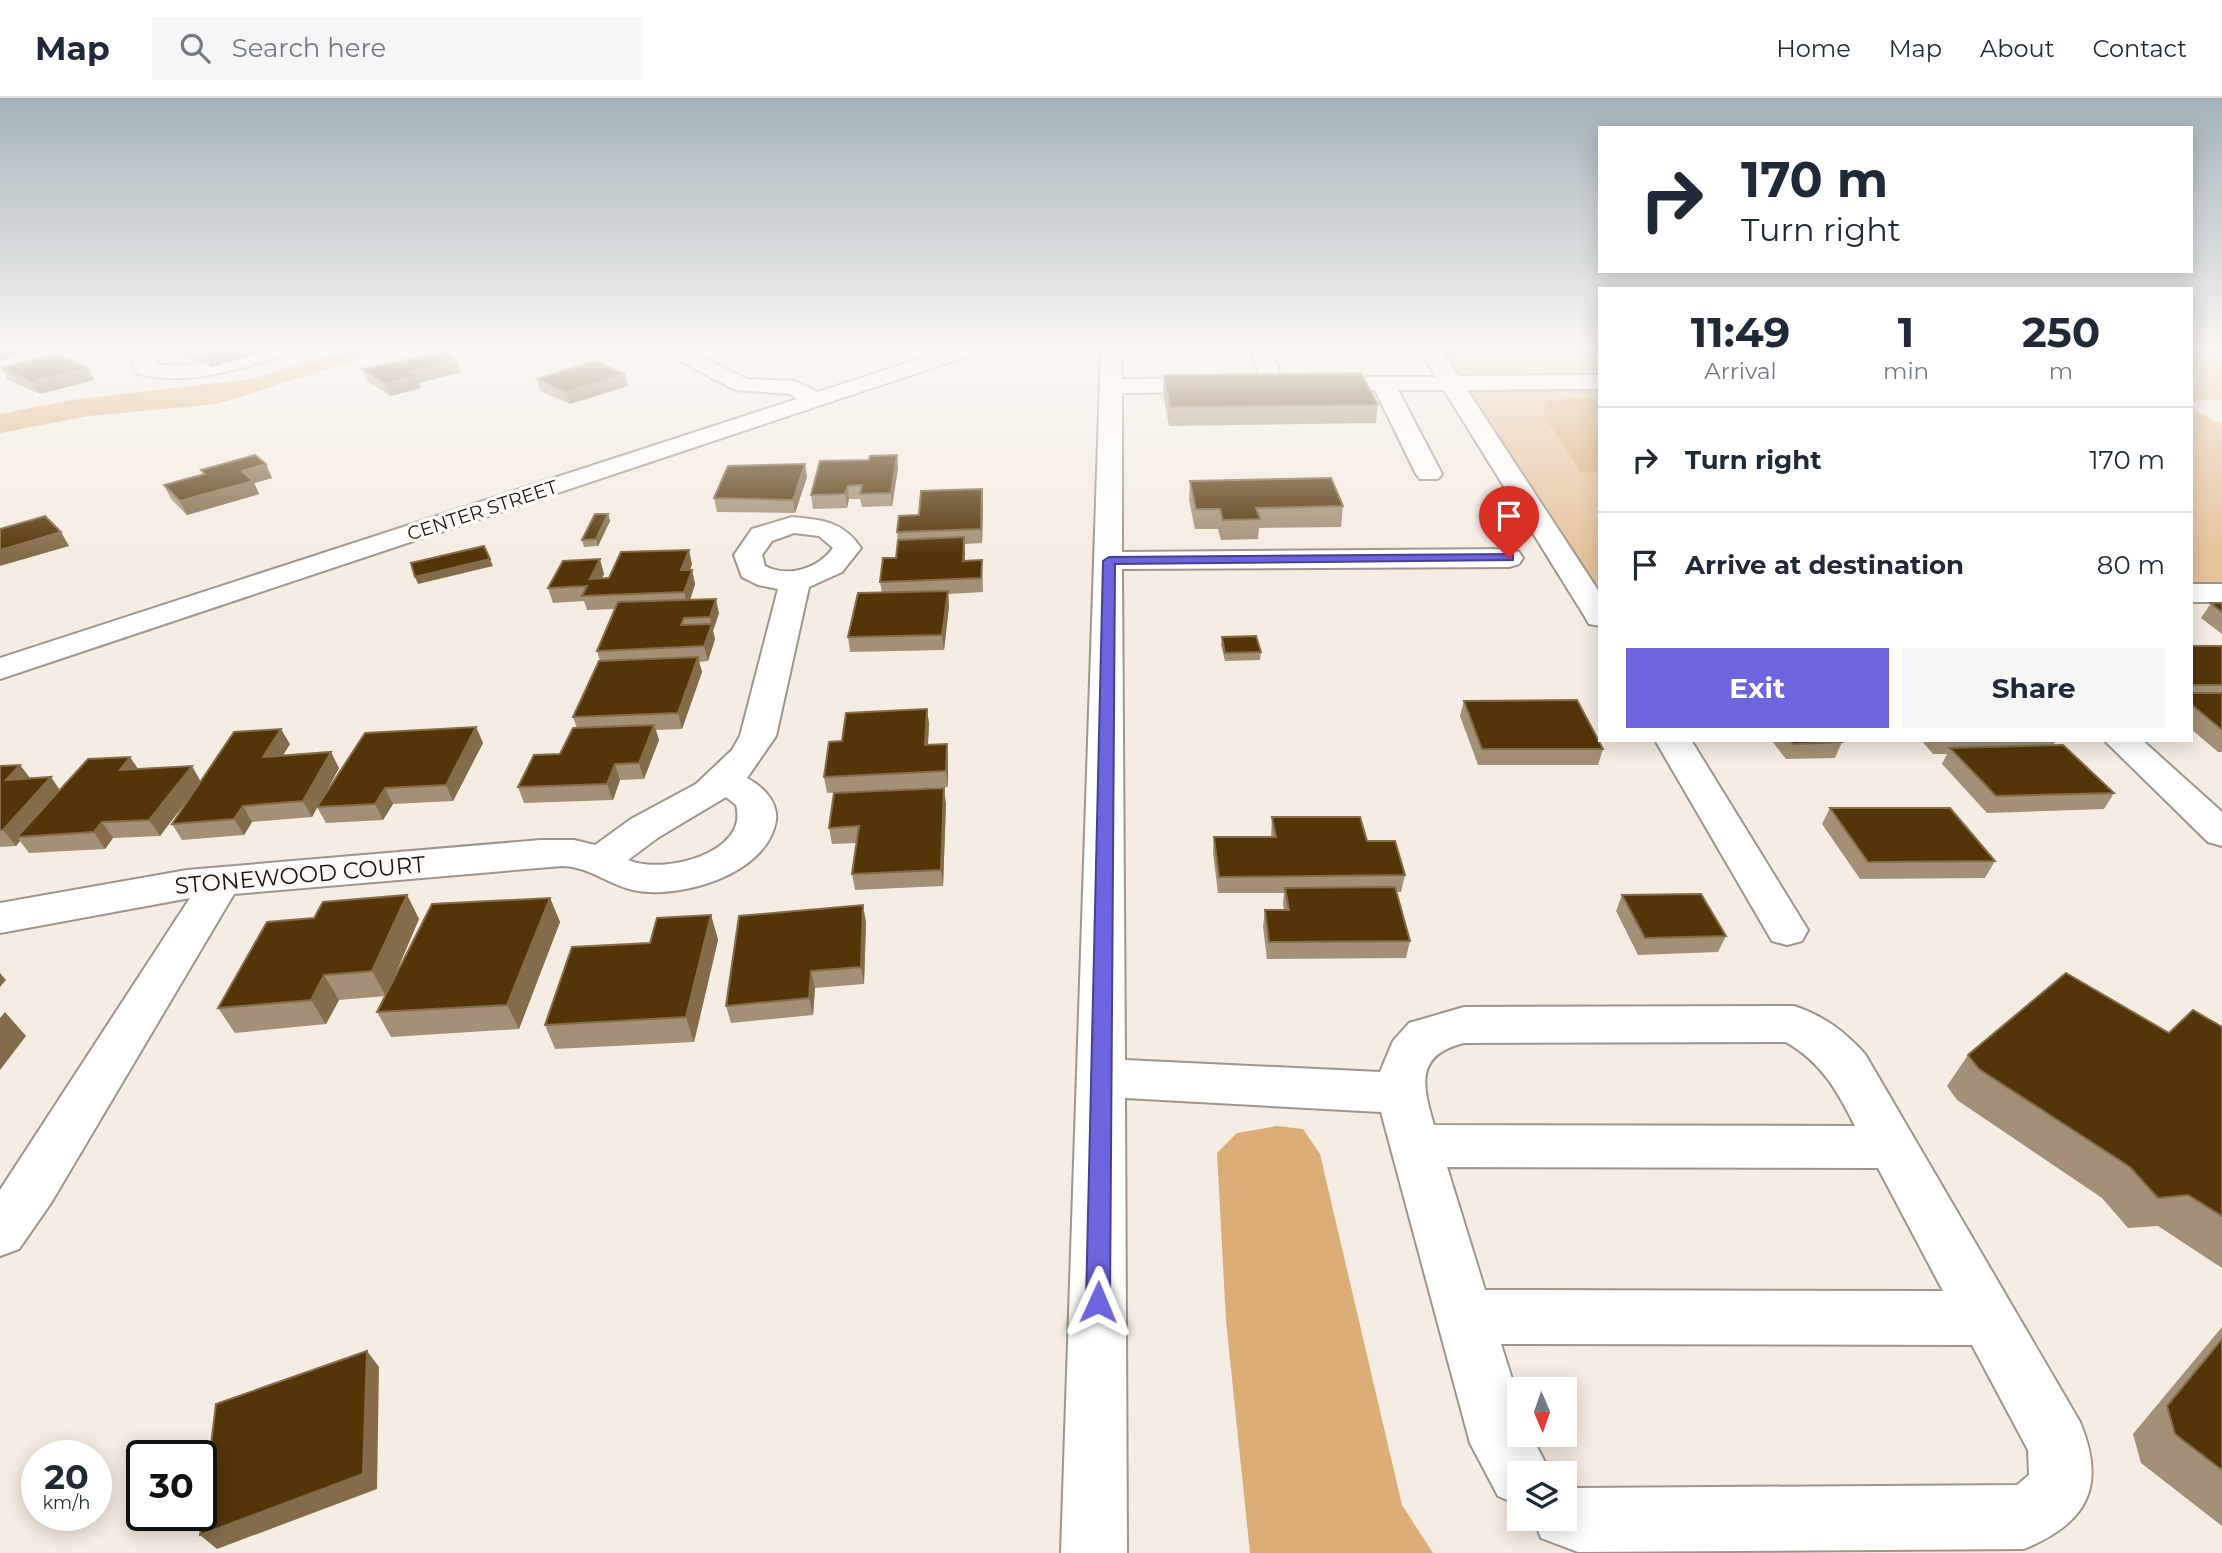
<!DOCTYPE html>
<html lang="en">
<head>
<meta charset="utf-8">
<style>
	:root { --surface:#fff; --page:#f6f6f7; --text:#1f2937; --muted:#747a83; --line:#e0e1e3; --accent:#6d64de }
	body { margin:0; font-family:Montserrat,sans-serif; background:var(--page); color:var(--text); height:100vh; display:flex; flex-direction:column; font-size:26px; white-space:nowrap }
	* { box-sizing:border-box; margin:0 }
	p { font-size:23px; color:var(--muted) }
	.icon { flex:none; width:38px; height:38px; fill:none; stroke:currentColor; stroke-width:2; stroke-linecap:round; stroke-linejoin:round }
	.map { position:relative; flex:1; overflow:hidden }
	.drawer { position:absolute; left:1598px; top:189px; width:595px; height:455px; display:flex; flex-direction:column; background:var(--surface); border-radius:0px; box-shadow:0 4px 18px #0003 }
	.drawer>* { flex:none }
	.banner { position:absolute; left:1598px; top:28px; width:595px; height:147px; border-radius:0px; box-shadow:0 4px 18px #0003; background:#fff; color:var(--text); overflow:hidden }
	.needle { width:46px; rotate:178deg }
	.controls { position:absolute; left:1507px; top:1279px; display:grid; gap:14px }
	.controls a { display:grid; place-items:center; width:70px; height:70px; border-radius:0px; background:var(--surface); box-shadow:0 4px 18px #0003; font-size:35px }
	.speed { position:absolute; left:21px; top:1342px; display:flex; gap:14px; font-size:35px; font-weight:700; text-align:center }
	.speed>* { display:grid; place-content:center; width:91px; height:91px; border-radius:50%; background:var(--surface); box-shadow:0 4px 18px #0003; line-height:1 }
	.speed small { font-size:18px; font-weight:400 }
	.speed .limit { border:4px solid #111; border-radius:10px; background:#fff; color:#111 }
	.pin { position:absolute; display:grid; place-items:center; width:60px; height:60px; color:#fff; margin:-72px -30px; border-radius:50% 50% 50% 0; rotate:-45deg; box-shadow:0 0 7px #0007 }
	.pin .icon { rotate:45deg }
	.me { position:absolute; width:77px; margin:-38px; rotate:1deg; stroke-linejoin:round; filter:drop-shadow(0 0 5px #0008) }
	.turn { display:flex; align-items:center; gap:24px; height:147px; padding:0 28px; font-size:32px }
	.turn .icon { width:91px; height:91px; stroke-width:2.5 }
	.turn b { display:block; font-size:49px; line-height:60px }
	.eta { display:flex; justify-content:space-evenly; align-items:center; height:119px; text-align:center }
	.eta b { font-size:42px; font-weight:700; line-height:49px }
	.action { display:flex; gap:14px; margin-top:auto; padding:14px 28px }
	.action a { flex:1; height:80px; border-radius:0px; background:var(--accent); color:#fff; font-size:28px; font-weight:700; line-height:80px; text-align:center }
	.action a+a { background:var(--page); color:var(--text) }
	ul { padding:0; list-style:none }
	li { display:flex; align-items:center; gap:21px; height:105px; padding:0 28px; border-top:2px solid var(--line) }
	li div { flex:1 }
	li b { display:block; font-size:26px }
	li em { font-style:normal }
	header { display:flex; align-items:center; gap:42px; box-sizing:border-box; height:98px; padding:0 35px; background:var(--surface); border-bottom:2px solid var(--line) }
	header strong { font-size:33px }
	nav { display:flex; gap:38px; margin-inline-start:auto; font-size:24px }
	.search { width:490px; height:63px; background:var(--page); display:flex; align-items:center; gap:18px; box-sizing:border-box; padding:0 24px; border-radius:0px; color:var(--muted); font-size:26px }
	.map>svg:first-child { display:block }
</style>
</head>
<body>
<header>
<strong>Map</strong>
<div class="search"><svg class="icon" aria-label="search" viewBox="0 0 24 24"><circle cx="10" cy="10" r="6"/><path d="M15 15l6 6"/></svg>Search here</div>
<nav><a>Home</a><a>Map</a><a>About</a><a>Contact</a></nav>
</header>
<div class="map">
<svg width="2222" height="1455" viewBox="0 0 2222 1455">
	<rect width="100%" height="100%" fill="#f5ece3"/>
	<!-- green -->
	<g fill="#e6c39b">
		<path d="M1442,253H1599V496Z"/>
		<path d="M2191,253H2222V302L2191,303Z"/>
		<path d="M2191,310L2222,327V489H2191Z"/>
	</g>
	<!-- water -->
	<g fill="#dcae77">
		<path d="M343,253H385L217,306L88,318L0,335V316L72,302L252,281Z"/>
		<path d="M1573,300H1599V374H1581L1543,316L1546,304Z"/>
		<path d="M1277,1028L1303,1031L1320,1056L1402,1407L1433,1455H1250L1226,1223L1217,1055L1237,1035Z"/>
	</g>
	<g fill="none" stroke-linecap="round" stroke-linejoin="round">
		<!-- minor casing -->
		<g stroke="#9e968d" stroke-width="4">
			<g id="minor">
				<path d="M143,253H164L155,266C191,272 219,259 254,253C264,252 277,253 287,253L284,257C236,272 189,288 138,276L132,267Z"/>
				<path d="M661,253H688L747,281L795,283L818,294L943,253H974L971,257L0,581V560L797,301L790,296L735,292Z"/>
				<path d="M1101,253H1121L1122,281L1216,280L1227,287L1216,294L1122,295V454L1509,451L1519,454L1523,460L1519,466L1509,469L1122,471L1125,962L1380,974L1393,943L1409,925L1464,909L1794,908C1824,918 1844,933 1865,956L2080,1324C2107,1389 2087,1425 2024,1451L1578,1454L1541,1440L1534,1421H1564V1385L1578,1390L2017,1387L2029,1377L2028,1352L1972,1247L1501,1246L1519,1303V1337H1531L1551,1376H1519V1407L1498,1398L1470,1345L1381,1014L1125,1000L1127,1455H1061ZM1786,944C1821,964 1837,992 1855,1028L1434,1027C1422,987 1415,957 1464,945ZM1447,1069L1878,1070L1943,1193L1485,1192Z"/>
				<path d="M1251,253H1271L1284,286L1281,291H1265Z"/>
				<path d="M1421,253H1442L1458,278L1600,277V291L1467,292L1600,495V528L1589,526L1585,519L1444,292H1398L1442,376L1438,381H1420L1416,376L1375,292L1315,293L1304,286L1315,279H1436Z"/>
				<path d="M792,419C822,422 843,423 861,450L842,474L809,489L776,638L747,680C762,688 778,703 776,722C768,777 678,802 633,792C608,786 587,768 562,768L234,796L51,1105L19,1151L0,1158V1092L190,800L0,835V805L187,772L541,742H574L595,747L631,721L696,686L732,652L740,638L778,491L758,487L742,479L734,457L752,431ZM794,435L819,438L833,450C818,471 788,480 765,468L762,457L772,443ZM726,699L736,707C750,756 661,777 628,762L659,739Z"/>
				<rect x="2191" y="486" width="31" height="18"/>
				<path d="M1655,642H1691L1808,832L1802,843L1787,847L1772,843Z"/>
				<path d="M2104,642H2142L2222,714V748L2208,744Z"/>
			</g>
		</g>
		<!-- minor -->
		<use href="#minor" fill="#fff" fill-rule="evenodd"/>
	</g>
	<!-- wall -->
	<g fill="#a49076">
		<path d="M178,253H266L212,269L180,258Z"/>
		<path d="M1,270H88L94,282L40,296L8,282Z"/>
		<path d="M362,271L461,274L419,285L421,290L390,298L367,283Z"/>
		<path d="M1164,277L1378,307L1376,325L1169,328L1163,295Z"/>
		<path d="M537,281L628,288L570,306L540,293Z"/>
		<path d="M897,357L898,370L892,408L862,409L860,401H849L847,410L813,411L811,397L869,362Z"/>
		<path d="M201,372L272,380L254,385L259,396L187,417L171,401L164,387L203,376Z"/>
		<path d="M807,379L795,415L717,414L714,400Z"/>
		<path d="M1190,383L1343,408L1341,429L1259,430L1258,441L1221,442L1218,431H1195L1189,402Z"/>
		<path d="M982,391L983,405L982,445L965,446V463L982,462L983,494L948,496L949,508L944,552L850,554L848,539L882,495L880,484L896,460L898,442L897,434L919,417Z"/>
		<path d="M608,416L610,423L598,448L584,449L582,442Z"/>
		<path d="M692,466L690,472H692L695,486L690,502L719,515L713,533L715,541L708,563L699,564L702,574L682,631L656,632L659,642L644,681L620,682L613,702L524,705L518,689L560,656L577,630L573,619L600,563L597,553L615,511L587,512L584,503L553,505L548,490L604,476L602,480Z"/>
		<path d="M2211,505H2222V536L2201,520Z"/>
		<path d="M1222,539L1261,554L1260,562L1225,563L1221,547Z"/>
		<path d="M2191,548H2222V654H2218L2191,631Z"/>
		<path d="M1464,603L1603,651L1598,667H1478L1460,618Z"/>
		<path d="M927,611L929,626L928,646H947L948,661V689L827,695L824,679L842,643Z"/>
		<path d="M476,629L483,645L453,703L393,706L383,722L326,725L317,709L312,719L252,724L244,737L182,742L172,726L192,695L160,738L113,740L105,751L29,755L20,743L16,748L0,749V668L20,667L30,680L60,692L138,671L201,683L290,646L282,658L339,670L320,705Z"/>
		<path d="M1771,642H1841L1842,644L1835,660L1786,661Z"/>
		<path d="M1921,642H2056L2053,647L2114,695L2104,711L1987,715L1942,666L1947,656H1933Z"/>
		<path d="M946,706L943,788L855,792L852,776L857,745L832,746L829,730Z"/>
		<path d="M1830,710L1995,763L1985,780L1860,781L1822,726Z"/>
		<path d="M1272,719L1367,743L1405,777L1401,794H1397L1410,843L1406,860L1267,861L1263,829L1265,812H1284L1283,806L1284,795H1218L1213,755L1214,739H1271Z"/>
		<path d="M407,797L419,821L388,893L550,800L560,824L519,931L391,939L377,914L386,898L339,902L326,926L235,935L218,910Z"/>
		<path d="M1622,797L1726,838L1718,854L1638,857L1616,813Z"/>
		<path d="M711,817L718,842L694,944L555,951L545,927L650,845Z"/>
		<path d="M866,824L864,886L815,890L813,917L731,925L726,908Z"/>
		<path d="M2222,929V1170L2158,1128L2128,1130L2102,1100L1957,1002L1947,988L1968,957Z"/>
		<path d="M2222,1229V1428L2141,1365L2133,1336Z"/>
	</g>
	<!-- shaded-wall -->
	<g fill="#846c4a">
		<path d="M0,253H22L0,264Z"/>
		<path d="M205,253H266L212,269Z"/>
		<path d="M457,262L461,274L419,285L421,290L390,298L385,286L411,274Z"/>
		<path d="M88,270L94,282L40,296L33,284Z"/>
		<path d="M625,276L628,288L570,306L566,294Z"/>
		<path d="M897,357L898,370L892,408L891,395Z"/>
		<path d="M266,366L272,380L254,385L259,396L187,417L180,403L242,373Z"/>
		<path d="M805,366L807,379L795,415L793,402Z"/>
		<path d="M848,388L849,401L847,410L845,396Z"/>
		<path d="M982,391L983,405L982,445L981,431Z"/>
		<path d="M608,416L610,423L598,448L596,441Z"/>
		<path d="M61,434L69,448L0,468V452Z"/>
		<path d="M964,439L965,453L964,477L963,463Z"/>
		<path d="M689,452L692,466L685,487L681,472Z"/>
		<path d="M490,461L493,468L418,486L415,479Z"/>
		<path d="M600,461L604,476L594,495L590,481Z"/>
		<path d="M692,472L695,486L688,508L684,494Z"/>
		<path d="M948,493L949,508L944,552L942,537Z"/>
		<path d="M716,501L719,515L713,533L715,541L708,563L704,548L711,526L710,519Z"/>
		<path d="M698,559L702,574L682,631L678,615Z"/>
		<path d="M927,611L929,626L927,662L925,647Z"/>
		<path d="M654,627L659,642L644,681L639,665Z"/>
		<path d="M476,629L483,645L453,703L446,687Z"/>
		<path d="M281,631L290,646L272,675L263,659Z"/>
		<path d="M947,646L948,661V689L946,673Z"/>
		<path d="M331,654L339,670L312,719L303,703Z"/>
		<path d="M130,659L141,675L120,672Z"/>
		<path d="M615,666L620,682L613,702L607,686Z"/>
		<path d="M20,667L32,683L6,682Z"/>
		<path d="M192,668L201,684L160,738L149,722Z"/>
		<path d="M51,679L62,695L17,739L20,743L16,748L3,732Z"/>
		<path d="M385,690L393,706L383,722L375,706Z"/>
		<path d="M944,690L946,706L943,788L941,772Z"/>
		<path d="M243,708L252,724L244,737L234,721Z"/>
		<path d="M102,724L113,740L105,751L94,734Z"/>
		<path d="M407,797L419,821L386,898L372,873Z"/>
		<path d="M550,800L560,824L519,931L507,907Z"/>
		<path d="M863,807L866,824L864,886L861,869Z"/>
		<path d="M711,817L718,842L694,944L686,919Z"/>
		<path d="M811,873L815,890L813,917L809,900Z"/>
		<path d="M0,875L6,882L0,889Z"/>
		<path d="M324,877L339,902L326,926L311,902Z"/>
		<path d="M5,914L26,938L0,972V920Z"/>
		<path d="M367,1253L379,1269L377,1391L217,1451L200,1437Z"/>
	</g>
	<!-- building -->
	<g fill="#543508" stroke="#846c4a" stroke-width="2">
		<path d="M443,254L457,262L411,274L417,278L385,286L362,271Z"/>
		<path d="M55,256L88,270L33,284L1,270Z"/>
		<path d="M595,263L625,276L566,294L537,281Z"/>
		<path d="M1361,275L1378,307L1170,309L1164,277Z"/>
		<path d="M255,357L266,366L242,373L253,383L180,403L164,387L205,376L201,372Z"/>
		<path d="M897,357L891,395L860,396L862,387L848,388L845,396L811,397L820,363L869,362L870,358Z"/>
		<path d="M805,366L793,402L714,400L728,368Z"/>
		<path d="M1331,380L1343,408L1256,410L1260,421L1223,422L1220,411H1196L1190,383Z"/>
		<path d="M982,391L981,431L897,434L899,418L919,417L921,393Z"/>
		<path d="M595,416H608L596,441L582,442Z"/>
		<path d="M45,418L61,434L0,452V431Z"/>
		<path d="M964,439L963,463L982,462L981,480L880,484L883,460H896L898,442Z"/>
		<path d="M484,448L490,461L415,479L411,465Z"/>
		<path d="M689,452L681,472H692L684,494L582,498L587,488L548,490L563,463L600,461L590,481L609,480L621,454Z"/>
		<path d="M948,493L942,537L848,539L858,495Z"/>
		<path d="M716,501L710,519L684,520L681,527L712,526L704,548L597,553L618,504Z"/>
		<path d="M2211,505H2222V514Z"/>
		<path d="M1256,538L1261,554L1225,555L1222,539Z"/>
		<rect x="2191" y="548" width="31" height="39"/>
		<path d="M698,559L678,615L573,619L599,563Z"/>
		<path d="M2191,595H2222V632L2191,606Z"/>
		<path d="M1577,602L1603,651H1482L1464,603Z"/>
		<path d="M927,611L925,647L947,646L946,673L824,679L829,644L842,643L846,615Z"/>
		<path d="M654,627L639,665L615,666L607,686L518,689L534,657L560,656L573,630Z"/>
		<path d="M476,629L446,687L385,690L375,706L317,709L365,635Z"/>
		<path d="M281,631L263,659L331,654L303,703L243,708L234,721L172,726L234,634Z"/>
		<path d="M1790,642H1841L1842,644L1793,646Z"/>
		<path d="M2063,647L2114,695L1996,698L1950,650Z"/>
		<path d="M130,659L120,672L192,668L149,722L102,724L94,734L17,739L88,661Z"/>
		<path d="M20,667L6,682L51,679L3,732H0V668Z"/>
		<path d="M944,690L941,772L852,776L859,728L829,730L834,695Z"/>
		<path d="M1830,710H1950L1995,763L1868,764Z"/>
		<path d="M1272,719H1360L1367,743H1395L1405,777L1219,779L1214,739H1276Z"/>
		<path d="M1395,789L1410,843L1269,844L1265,812H1289L1285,790Z"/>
		<path d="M1701,796L1726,838L1645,840L1622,797Z"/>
		<path d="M407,797L372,873L324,877L311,902L218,910L267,824L314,820L323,804Z"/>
		<path d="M550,800L507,907L377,914L432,806Z"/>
		<path d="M863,807L861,869L811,873L809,900L726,908L739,818Z"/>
		<path d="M711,817L686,919L545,927L572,849L650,845L657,820Z"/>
		<path d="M2066,875L2169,935L2193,912L2222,929V1118L2188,1097L2158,1100L2130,1069L1979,971L1968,957Z"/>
		<path d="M2222,1241V1372L2175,1336L2167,1308Z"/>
		<path d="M367,1253L363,1376L200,1437L216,1306Z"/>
	</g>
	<!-- sky -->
	<linearGradient id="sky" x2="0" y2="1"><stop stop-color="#a3b2bb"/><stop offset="0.55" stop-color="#faf6f2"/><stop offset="1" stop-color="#faf6f2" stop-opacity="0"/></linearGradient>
	<rect width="2222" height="457" fill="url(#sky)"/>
	<!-- route -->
	<path fill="#6d64de" stroke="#474190" stroke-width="2" d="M1509,456L1513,457V462L1115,466L1110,1204L1106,1211L1098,1215L1090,1211L1086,1204L1103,463L1109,459Z"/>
	<g text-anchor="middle" stroke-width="7" stroke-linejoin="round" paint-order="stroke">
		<!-- far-street labels -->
		<g font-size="19" fill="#181512" stroke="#fefaf6">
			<text transform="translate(482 412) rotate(-18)" y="7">CENTER STREET</text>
		</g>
		<!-- street labels -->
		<g font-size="23" fill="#181512" stroke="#fefaf6">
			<text transform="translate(300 777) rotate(-5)" y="8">STONEWOOD COURT</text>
		</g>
	</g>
</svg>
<div class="controls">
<a><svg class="needle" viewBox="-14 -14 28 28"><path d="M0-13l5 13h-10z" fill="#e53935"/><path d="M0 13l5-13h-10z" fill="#747a83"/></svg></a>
<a><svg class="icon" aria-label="layers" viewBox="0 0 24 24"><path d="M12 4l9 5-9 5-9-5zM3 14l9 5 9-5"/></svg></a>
</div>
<div class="speed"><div>20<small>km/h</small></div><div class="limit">30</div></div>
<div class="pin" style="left:1509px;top:460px;background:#d93025"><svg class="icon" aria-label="arrive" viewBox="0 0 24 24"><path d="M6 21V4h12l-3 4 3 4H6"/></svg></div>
<svg class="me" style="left:1098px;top:1204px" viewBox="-20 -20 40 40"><path d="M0-17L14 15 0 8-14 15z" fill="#6d64de" stroke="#fff" stroke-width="4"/></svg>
<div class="banner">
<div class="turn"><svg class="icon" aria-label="right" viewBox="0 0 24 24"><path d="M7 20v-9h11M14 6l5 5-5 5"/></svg><div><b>170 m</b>Turn right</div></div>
</div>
<section class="drawer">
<div class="eta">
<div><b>11:49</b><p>Arrival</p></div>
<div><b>1</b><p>min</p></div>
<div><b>250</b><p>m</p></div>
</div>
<ul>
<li><svg class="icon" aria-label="right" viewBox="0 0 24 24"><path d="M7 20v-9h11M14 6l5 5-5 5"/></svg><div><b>Turn right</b></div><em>170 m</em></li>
<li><svg class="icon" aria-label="arrive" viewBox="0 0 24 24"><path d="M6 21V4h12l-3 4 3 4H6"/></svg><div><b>Arrive at destination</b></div><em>80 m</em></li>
</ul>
<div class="action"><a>Exit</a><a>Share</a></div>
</section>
</div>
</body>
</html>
